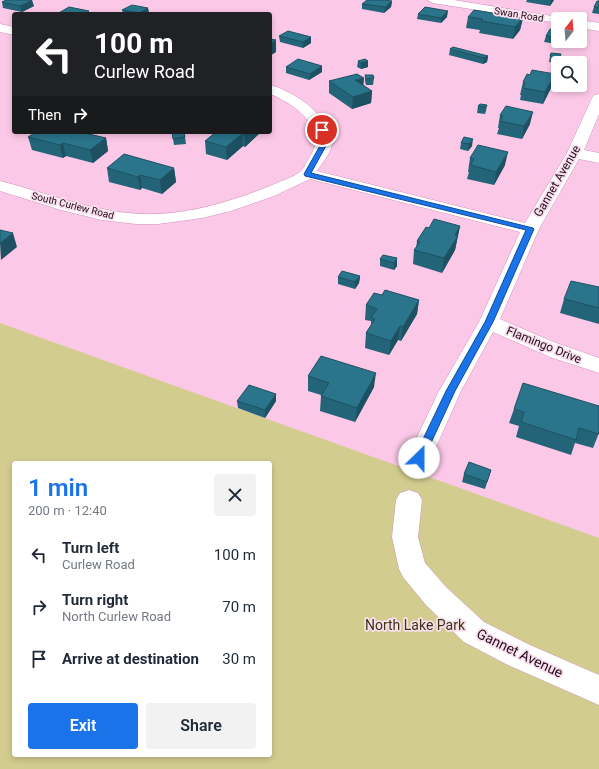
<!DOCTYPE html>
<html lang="en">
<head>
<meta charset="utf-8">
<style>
	:root { --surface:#fff; --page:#f2f2f3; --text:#1f2937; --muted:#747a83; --accent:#1a73e8 }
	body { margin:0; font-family:Roboto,sans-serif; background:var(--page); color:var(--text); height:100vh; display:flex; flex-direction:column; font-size:15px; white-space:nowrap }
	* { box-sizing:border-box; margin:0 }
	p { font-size:13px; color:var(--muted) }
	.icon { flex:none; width:22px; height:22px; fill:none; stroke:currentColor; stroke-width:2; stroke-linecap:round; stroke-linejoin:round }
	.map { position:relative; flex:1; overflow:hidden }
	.drawer { position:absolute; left:12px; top:461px; width:260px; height:296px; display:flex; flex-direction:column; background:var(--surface); border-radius:4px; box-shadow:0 2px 6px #0003 }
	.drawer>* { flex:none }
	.top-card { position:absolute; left:12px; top:12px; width:260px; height:122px; border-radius:4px; box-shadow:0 2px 6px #0003; background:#202124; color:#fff; overflow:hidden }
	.needle { width:26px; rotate:17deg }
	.controls { position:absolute; left:551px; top:12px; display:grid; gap:8px }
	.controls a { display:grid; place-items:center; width:36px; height:36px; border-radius:4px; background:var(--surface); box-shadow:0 2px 6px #0003; font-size:20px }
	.pin { position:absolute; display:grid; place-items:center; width:34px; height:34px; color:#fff; margin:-17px; border:2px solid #fff; border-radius:50%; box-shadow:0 1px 4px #0007 }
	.me { position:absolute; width:44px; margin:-22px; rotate:23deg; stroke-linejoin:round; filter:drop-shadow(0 0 3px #0008) }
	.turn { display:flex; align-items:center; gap:14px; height:84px; padding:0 16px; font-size:18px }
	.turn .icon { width:52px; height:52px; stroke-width:2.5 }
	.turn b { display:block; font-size:28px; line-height:34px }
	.then { display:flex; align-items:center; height:38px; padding:0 16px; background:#0003; gap:8px; font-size:15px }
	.round { display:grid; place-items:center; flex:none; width:42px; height:42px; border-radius:4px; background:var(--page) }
	.overview { display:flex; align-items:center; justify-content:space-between; height:68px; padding:0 16px }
	h1 { font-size:24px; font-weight:600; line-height:30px; color:var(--accent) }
	.action { display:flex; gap:8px; margin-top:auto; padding:8px 16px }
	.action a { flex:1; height:46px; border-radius:4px; background:var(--accent); color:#fff; font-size:16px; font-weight:600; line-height:46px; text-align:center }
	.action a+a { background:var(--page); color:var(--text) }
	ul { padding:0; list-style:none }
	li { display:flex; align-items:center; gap:12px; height:52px; padding:0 16px }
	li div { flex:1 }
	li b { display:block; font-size:15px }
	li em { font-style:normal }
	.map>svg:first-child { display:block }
</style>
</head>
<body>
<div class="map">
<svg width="599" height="769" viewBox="0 0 599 769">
	<rect width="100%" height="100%" fill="#fcc8e7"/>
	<!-- green -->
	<path fill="#d3cc8f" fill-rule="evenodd" d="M0,323L599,538V769H0ZM14,463H270V755H14Z"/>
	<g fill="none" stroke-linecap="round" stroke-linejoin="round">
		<!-- street casing -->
		<g stroke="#d194b9" stroke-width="1">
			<g id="street">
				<path d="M427,0H454L558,17L563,19H558V23L433,3Z"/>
				<path d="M580,20L599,23V31L580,28Z"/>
				<path d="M0,24L14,27V35L0,32Z"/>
				<path d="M270,85C292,90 334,118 332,144C331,153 322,163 317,171L525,223L567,153L592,98L594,95L599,94V114L584,150L599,153V163L579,159L539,229L500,319L551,341L599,358V373L550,357L493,332L461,391L428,465L419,467L410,465L407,458L439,391L479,322L520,232L310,179L274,196L231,211L202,218L158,224H136L102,220L61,210L0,191V181C52,194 102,216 157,214C198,212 239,199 277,183C284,180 296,176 301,171C303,169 305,166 306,163C313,152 319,143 314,130C307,114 286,100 270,94Z"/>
				<path d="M409,490L418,493L422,500L418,537L425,563L446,587L484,622L530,645L599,675V705L508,665L464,642L426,605L403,577L399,569L392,537L396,500L400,493Z"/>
			</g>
		</g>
		<!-- street -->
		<use href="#street" fill="#fff" fill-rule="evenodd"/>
	</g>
	<!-- wall -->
	<g fill="#246478">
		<path d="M527,0H554L550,6L526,2Z"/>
		<path d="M392,1L391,7L384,13L362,9V4Z"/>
		<path d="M599,1V14L592,13L594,7Z"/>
		<path d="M2,2L34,6L22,12L3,8Z"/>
		<path d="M148,8L149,14H121L123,13L122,10Z"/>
		<path d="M418,14L447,17L441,23L417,19Z"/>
		<path d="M468,17L523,18L520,30L513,39L479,33L480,30L466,28Z"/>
		<path d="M558,30V41H573L570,46L544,42L546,36Z"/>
		<path d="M279,36L311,37V43L303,48L280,42Z"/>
		<path d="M450,49L488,56L487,62L483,64L449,55Z"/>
		<path d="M561,54L560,60L558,63L549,62L550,56Z"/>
		<path d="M358,61H368V67L361,69L357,67Z"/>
		<path d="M322,66V72L309,80L286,73V67Z"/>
		<path d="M365,75L374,78L373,85H366L365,81Z"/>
		<path d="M364,78L363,85L372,91L371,103L352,109L329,93V81Z"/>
		<path d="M523,82L552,86L543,104L520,100L521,95H520Z"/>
		<path d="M487,105L486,111L485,114L477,113L478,106Z"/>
		<path d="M500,115L530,124L522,139L497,134L499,128H498Z"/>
		<path d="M172,132L185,137L186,144L174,145Z"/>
		<path d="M214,132H261L245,147L243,146L227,160L206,154L205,141L214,134Z"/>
		<path d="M28,137L106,138L108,151L93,163L66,156L63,158L32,150Z"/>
		<path d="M464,137L472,146L468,151L460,149L461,143Z"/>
		<path d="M470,158L505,165L494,185L467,179L469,172H468Z"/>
		<path d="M107,168H174L176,182L162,194L142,188L140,190L109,182Z"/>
		<path d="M460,226L455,250L442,273L413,264L414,250L416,249L417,241L429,228Z"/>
		<path d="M397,258V266L394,270L380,266V259Z"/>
		<path d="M360,276L359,283L355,289L338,284V277Z"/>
		<path d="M599,287V324L560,313L564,299Z"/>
		<path d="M382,295L419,300L417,314L401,341L398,340L389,355L365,348L366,333L371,325V321L365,320L366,305Z"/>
		<path d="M308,376L374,387L355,422L320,411L321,396V395L308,391Z"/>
		<path d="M276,394V401L265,418L238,408L237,401Z"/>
		<path d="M514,409L599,433L593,448L575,443L571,455L516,437L519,426L509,423Z"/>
		<path d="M491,470L485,489L462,482L464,474Z"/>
	</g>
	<!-- shaded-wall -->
	<g fill="#1d5162">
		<path d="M32,0L34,6L22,12L20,6Z"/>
		<path d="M551,0H554L550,6Z"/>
		<path d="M392,1L391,7L384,13L385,7Z"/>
		<path d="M148,8L149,14H139V13Z"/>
		<path d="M89,11V14H84Z"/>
		<path d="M448,11L447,17L441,23V18Z"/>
		<path d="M523,18L520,30L513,39L515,27Z"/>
		<path d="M311,37V43L303,48V42Z"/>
		<path d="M276,40V52L270,56V44Z"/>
		<path d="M488,56L487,62L483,64L484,58Z"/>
		<path d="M368,61V67L361,69V63Z"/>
		<path d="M322,66V72L309,80L310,74Z"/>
		<path d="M555,74L552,86L543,104L545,92Z"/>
		<path d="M364,78L363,90L355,80Z"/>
		<path d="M372,91L371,103L352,109L353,97Z"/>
		<path d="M533,112L530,124L522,139L524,126Z"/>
		<path d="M246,132H261L245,147L244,134Z"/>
		<path d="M242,134L243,146L227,160L226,147Z"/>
		<path d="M106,138L108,151L93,163L90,150Z"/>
		<path d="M473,139L472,146L468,151L469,144Z"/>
		<path d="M63,143L66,156L63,158L60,145Z"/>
		<path d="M508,152L505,165L494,185L496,172Z"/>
		<path d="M174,168L176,182L162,194L160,180Z"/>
		<path d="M140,175L142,188L140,190L138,177Z"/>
		<path d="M460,226L455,250L442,273L444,258L455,235Z"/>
		<path d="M13,233L17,247L1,260L0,243Z"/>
		<path d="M397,258V266L394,270V263Z"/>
		<path d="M360,276L359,283L355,289V282Z"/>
		<path d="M419,300L417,314L401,341L403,327Z"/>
		<path d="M400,326L398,340L389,355L391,341Z"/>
		<path d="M376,373L374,387L355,422L357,408Z"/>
		<path d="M276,394V401L265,418V410Z"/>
	</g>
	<!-- building -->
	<g fill="#2a748c" stroke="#1d5162">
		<path d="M6,0H32L20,6L2,2Z"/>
		<path d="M367,0H384L392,1L385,7L362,4Z"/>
		<path d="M597,1H599V8L594,7Z"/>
		<path d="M132,5L148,8L139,13L122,10Z"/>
		<path d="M69,7L89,11L84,14H57Z"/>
		<path d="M425,7L448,11L441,18L418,14Z"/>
		<path d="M474,10L523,18L515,27L481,21L483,19L468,17Z"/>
		<path d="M550,29L558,30V38L546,36Z"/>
		<path d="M288,31L311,37L303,42L279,36Z"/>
		<path d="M270,39L276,40L270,44Z"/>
		<path d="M453,47L488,56L484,58L450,49Z"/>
		<path d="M551,53L561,54L560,57L550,56Z"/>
		<path d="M298,59L322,66L310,74L286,67Z"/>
		<path d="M365,59L368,61L361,63L358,61Z"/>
		<path d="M532,70L555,74L545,92L523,88L525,83L523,82L527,74L530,75Z"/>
		<path d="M357,74L364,78L355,80L372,91L353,97L329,81Z"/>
		<path d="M365,75H373L374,78L366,79Z"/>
		<path d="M480,104L487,105L486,107L478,106Z"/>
		<path d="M506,106L533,112L524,126L500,121L503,116L500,115Z"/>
		<path d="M36,132H80L106,138L90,150L63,143L60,145L28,137Z"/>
		<path d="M172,132H184L185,137L173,139Z"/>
		<path d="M216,132H246L244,134H242L226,147L205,141Z"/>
		<path d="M464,137L473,139L469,144L461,143Z"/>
		<path d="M478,145L508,152L496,172L470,165L474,159L470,158Z"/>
		<path d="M124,154L174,168L160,180L140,175L138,177L107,168Z"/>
		<path d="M434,219L460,226L455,235L458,236L444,258L414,250L420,242L417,241L426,227L429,228Z"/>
		<path d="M0,230L13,233L0,243Z"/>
		<path d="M383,255L397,258L394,263L380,259Z"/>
		<path d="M342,271L360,276L355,282L338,277Z"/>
		<path d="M571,281L599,287V308L564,299Z"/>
		<path d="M385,290L419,300L403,327L400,326L391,341L366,333L375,319L371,318L377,309L366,305L374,293L382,295Z"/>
		<path d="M321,356L376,373L357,408L321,396L329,383L308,376Z"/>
		<path d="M523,383L599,406V434L579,428L576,440L521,422L524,412L514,409Z"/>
		<path d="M249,385L276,394L265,410L237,401Z"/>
		<path d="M469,462L491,470L487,482L464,474Z"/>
	</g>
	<!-- route -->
	<path fill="#1a73e8" stroke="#114b97" d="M320,129L325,130L327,144L311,173L533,228L534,229L493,322L455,391L424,458L423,461H416L414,458L446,391L485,322L526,230L305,176L304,174L321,144Z"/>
	<g text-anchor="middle" stroke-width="3.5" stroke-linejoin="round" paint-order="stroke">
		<!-- far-street labels -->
		<g font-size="10" fill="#230d1c" stroke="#f9dfee">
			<text transform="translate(519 14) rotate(9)" y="4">Swan Road</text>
			<text transform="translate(73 205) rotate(14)" y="4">South Curlew Road</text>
		</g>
		<!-- street labels -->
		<g font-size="12" fill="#230d1c" stroke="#f9dfee">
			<text transform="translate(557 181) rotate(-60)" y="4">Gannet Avenue</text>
			<text transform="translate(544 345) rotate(22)" y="4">Flamingo Drive</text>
		</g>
		<!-- near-park labels -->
		<g font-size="14" fill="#3a3613" stroke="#f9dfee">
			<text x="415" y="630">North Lake Park</text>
		</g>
		<!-- near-street labels -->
		<g font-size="14" fill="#230d1c" stroke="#f9dfee">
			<text transform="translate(520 653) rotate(26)" y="5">Gannet Avenue</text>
		</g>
	</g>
</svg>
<div class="controls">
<a><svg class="needle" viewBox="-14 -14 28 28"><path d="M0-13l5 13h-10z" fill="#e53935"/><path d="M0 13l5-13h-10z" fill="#747a83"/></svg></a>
<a><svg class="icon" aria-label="search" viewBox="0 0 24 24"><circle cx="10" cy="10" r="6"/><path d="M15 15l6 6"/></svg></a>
</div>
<div class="pin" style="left:322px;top:130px;background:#d93025"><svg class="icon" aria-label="arrive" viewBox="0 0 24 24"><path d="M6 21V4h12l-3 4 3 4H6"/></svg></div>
<svg class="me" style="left:419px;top:458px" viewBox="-20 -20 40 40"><circle r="19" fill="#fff"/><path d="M0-13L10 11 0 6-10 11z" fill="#1a73e8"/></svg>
<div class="top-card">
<div class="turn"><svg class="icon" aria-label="left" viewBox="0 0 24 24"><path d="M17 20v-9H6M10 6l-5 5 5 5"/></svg><div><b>100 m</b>Curlew Road</div></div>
<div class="then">Then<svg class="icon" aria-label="right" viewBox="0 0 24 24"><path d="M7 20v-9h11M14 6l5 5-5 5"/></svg></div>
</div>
<section class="drawer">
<div class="overview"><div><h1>1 min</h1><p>200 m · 12:40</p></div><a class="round"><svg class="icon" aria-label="close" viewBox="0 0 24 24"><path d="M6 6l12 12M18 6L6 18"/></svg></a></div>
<ul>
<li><svg class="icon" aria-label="left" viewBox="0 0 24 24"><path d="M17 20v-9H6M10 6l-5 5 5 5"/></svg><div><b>Turn left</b><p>Curlew Road</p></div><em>100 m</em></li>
<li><svg class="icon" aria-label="right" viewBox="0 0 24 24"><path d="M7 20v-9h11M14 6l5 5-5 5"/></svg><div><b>Turn right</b><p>North Curlew Road</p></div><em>70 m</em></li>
<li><svg class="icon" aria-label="arrive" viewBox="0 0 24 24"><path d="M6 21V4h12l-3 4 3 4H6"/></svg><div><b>Arrive at destination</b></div><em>30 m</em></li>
</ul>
<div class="action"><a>Exit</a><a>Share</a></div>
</section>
</div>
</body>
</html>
